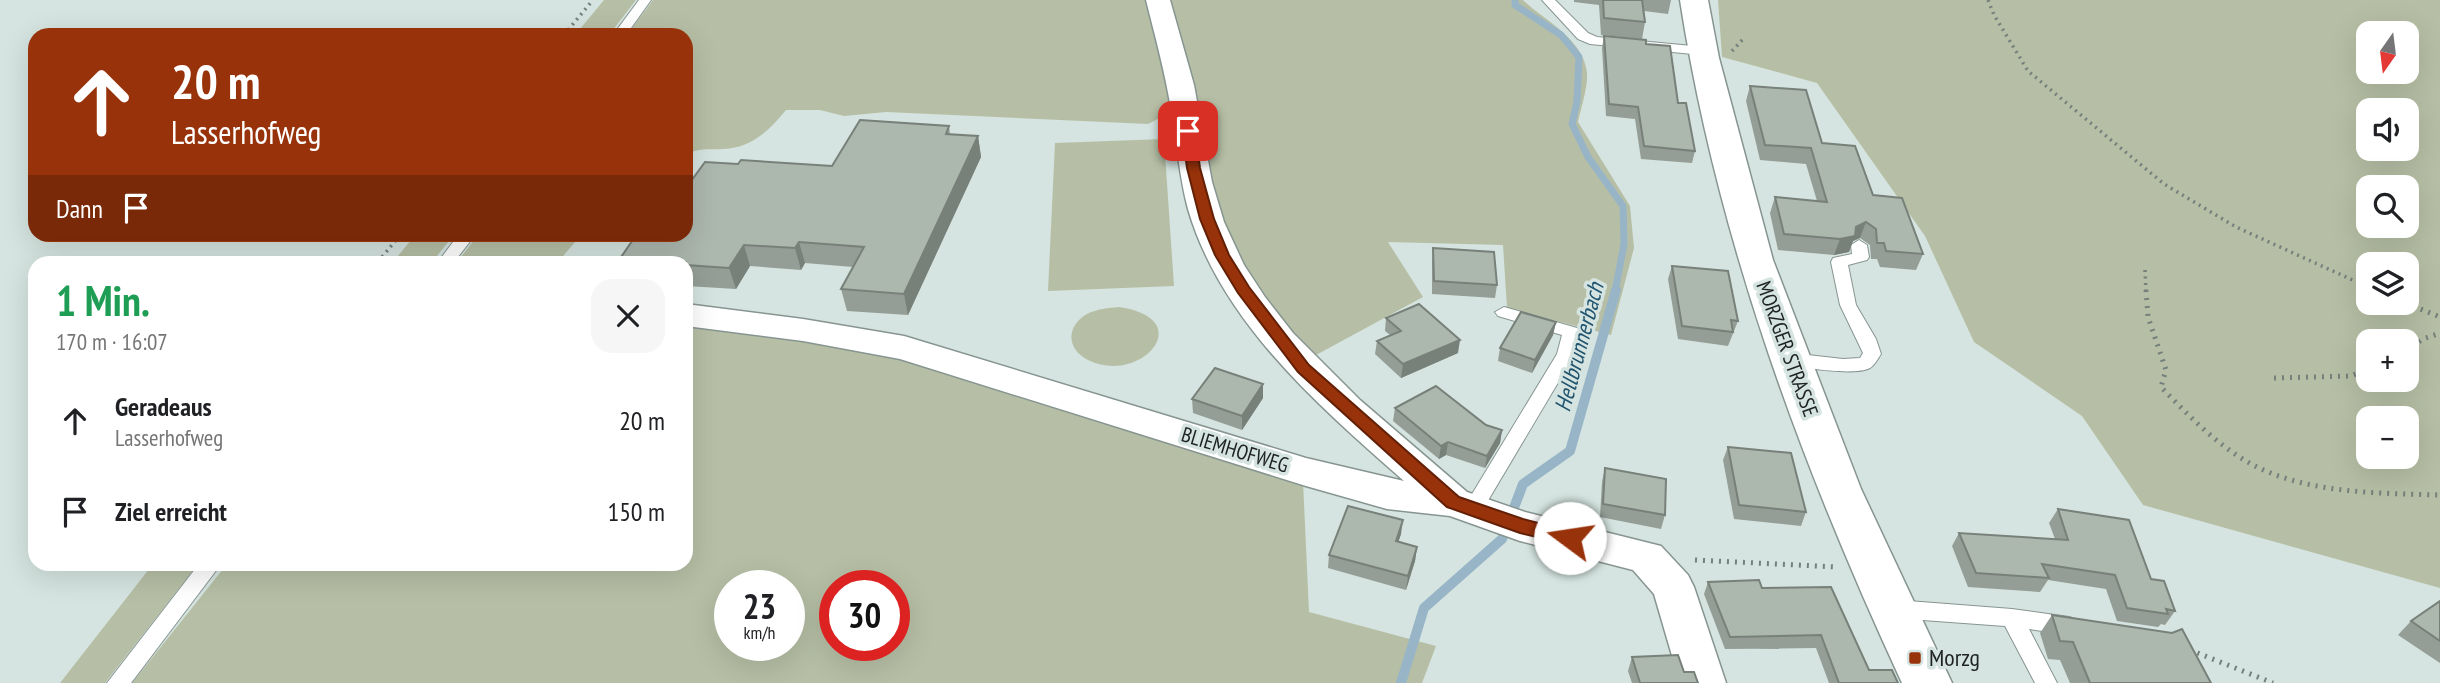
<!DOCTYPE html>
<html lang="de">
<head>
<meta charset="utf-8">
<style>
	:root { --surface:#fff; --page:#f6f6f6; --text:#202124; --muted:#757577 }
	body { margin:0; font-family:"PT Sans Narrow",sans-serif; background:var(--page); color:var(--text); height:100vh; display:flex; flex-direction:column; font-size:26px; white-space:nowrap }
	* { box-sizing:border-box; margin:0 }
	p { font-size:23px; color:var(--muted) }
	.icon { flex:none; width:38px; height:38px; fill:none; stroke:currentColor; stroke-width:2; stroke-linecap:round; stroke-linejoin:round }
	.map { position:relative; flex:1; overflow:hidden }
	.details { position:absolute; left:28px; top:256px; width:665px; height:315px; display:flex; flex-direction:column; background:var(--surface); border-radius:21px; box-shadow:0 7px 28px #0002 }
	.details>* { flex:none }
	.banner { position:absolute; left:28px; top:28px; width:665px; height:214px; border-radius:21px; box-shadow:0 7px 28px #0002; background:#98320a; color:#fff; overflow:hidden }
	.needle { width:46px; rotate:194deg }
	.controls { position:absolute; left:2356px; top:21px; display:grid; gap:14px }
	.controls a { display:grid; place-items:center; width:63px; height:63px; border-radius:14px; background:var(--surface); box-shadow:0 7px 28px #0002; font-size:35px }
	.speed { position:absolute; left:714px; top:570px; display:flex; gap:14px; font-size:35px; font-weight:700; text-align:center }
	.speed>* { display:grid; place-content:center; width:91px; height:91px; border-radius:50%; background:var(--surface); box-shadow:0 7px 28px #0002; line-height:1 }
	.speed small { font-size:18px; font-weight:400 }
	.speed .limit { border:10px solid #d22; background:#fff; color:#111 }
	.pin { position:absolute; display:grid; place-items:center; width:60px; height:60px; color:#fff; margin:-30px; border-radius:14px; box-shadow:0 4px 10px #0006 }
	.me { position:absolute; width:77px; margin:-38px; rotate:284deg; stroke-linejoin:round; filter:drop-shadow(0 0 5px #0008) }
	.turn { display:flex; align-items:center; gap:24px; height:147px; padding:0 28px; font-size:32px }
	.turn .icon { width:91px; height:91px; stroke-width:2.5 }
	.turn b { display:block; font-size:49px; line-height:60px }
	.then { display:flex; align-items:center; height:66px; padding:0 28px; background:#0003; gap:14px; font-size:26px }
	.round { display:grid; place-items:center; flex:none; width:74px; height:74px; border-radius:21px; background:var(--page) }
	.head { display:flex; align-items:center; justify-content:space-between; height:119px; padding:0 28px }
	h1 { font-size:42px; font-weight:600; line-height:52px; color:#1e9e55 }
	ul { padding:0; list-style:none }
	li { display:flex; align-items:center; gap:21px; height:91px; padding:0 28px }
	li div { flex:1 }
	li b { display:block; font-size:26px }
	li em { font-style:normal }
	.map>svg:first-child { display:block }
</style>
</head>
<body>
<div class="map">
<svg width="2440" height="683" viewBox="0 0 2440 683">
	<rect width="100%" height="100%" fill="#d5e4e0"/>
	<!-- green -->
	<g fill="#b6bfa5" fill-rule="evenodd">
		<path d="M604,0H636L609,35H575Z"/>
		<path d="M653,0H1523C1545,21 1584,39 1587,73C1588,88 1581,107 1578,122L1630,206L1634,248L1611,335L1507,308L1503,245L1388,242L1423,297L1305,361L1219,239L1190,111L1171,112L1148,124L886,112L844,116L820,110H786C769,131 751,148 723,149C708,150 699,147 686,155V35H627Z"/>
		<path d="M1718,0H2440V588L2143,505L2082,416L1974,342L1925,236L1817,83L1722,57ZM2368,33H2406V72H2368ZM2368,110H2406V149H2368ZM2368,187H2406V226H2368ZM2368,264H2406V303H2368ZM2368,341H2406V380H2368ZM2368,418H2406V457H2368Z"/>
		<path d="M1164,139L1174,286L1048,291L1055,143Z"/>
		<path d="M416,234H454V235L432,262H393Z"/>
		<path d="M478,235V234L581,235L558,262H457Z"/>
		<path d="M1119,307C1200,319 1140,386 1088,360C1066,349 1066,326 1087,314C1097,309 1108,308 1119,307Z"/>
		<path d="M686,320L859,345L1303,481L1309,612L1436,646L1422,683H132L227,564H686ZM730,586H789V646H730ZM835,586H894V646H835Z"/>
		<path d="M153,564H198L105,683H60Z"/>
	</g>
	<g fill="none" stroke-linecap="round" stroke-linejoin="round">
		<!-- stream-far1 -->
		<path stroke="#98b5c7" stroke-width="7" d="M1515,0V5L1561,35L1579,57L1577,102L1572,124L1588,157L1623,206L1624,244L1615,292"/>
		<!-- stream -->
		<path stroke="#98b5c7" stroke-width="10" d="M1401,683L1424,608L1502,539L1523,484L1570,451L1616,290"/>
		<!-- service casing -->
		<g stroke="#879591" stroke-width="2">
			<g id="service">
				<path d="M639,0H651L626,35H613Z"/>
				<path d="M1542,0H1555L1588,33L1597,37L1703,47L1710,51L1703,55L1590,44L1578,39Z"/>
				<path d="M459,234H476L454,262H438Z"/>
				<path d="M1859,240L1867,245L1869,257L1867,260L1848,265L1856,305L1876,339L1881,354C1878,358 1875,365 1870,368C1855,376 1801,368 1784,363L1781,359L1790,353L1843,359L1860,358L1863,353L1840,305L1831,262L1833,258L1852,254L1851,245Z"/>
				<path d="M1504,307L1577,328L1580,332L1575,354L1480,514L1473,516L1466,514L1463,509L1557,354L1562,335L1498,316L1495,312Z"/>
				<path d="M199,564H221L131,683H107Z"/>
				<path d="M1895,600L2012,609L2069,617L2077,620L2080,626L2077,632L2069,635L2029,629L2057,683H2035L2005,626L1895,618L1887,615L1884,609L1887,603Z"/>
			</g>
		</g>
		<!-- minor casing -->
		<g stroke="#879591" stroke-width="3">
			<path id="minor" d="M1146,0H1170L1194,85L1212,182L1224,222L1244,265L1265,297L1293,333L1360,400L1467,492L1525,512L1661,546L1688,575L1694,587L1726,683H1680L1654,594L1633,570L1520,541L1450,516L1387,509L1306,486L900,359L803,341L686,326V304L803,319L904,336L1306,458L1404,481C1319,406 1221,322 1188,209C1179,176 1177,142 1171,109C1165,72 1155,36 1146,0Z"/>
		</g>
		<!-- tertiary casing -->
		<g stroke="#879591" stroke-width="3">
			<path id="tertiary" d="M1680,0H1708L1719,58L1773,260L1861,489L1952,683H1902C1801,465 1717,238 1680,0Z"/>
		</g>
		<!-- path-far1 -->
		<g stroke="#757f7c" stroke-width="3.5" stroke-dasharray="2 4.5" stroke-linecap="butt">
			<path d="M1988,0L1994,15L2028,71L2164,184L2236,227L2368,287"/>
			<path d="M564,35L593,0"/>
			<path d="M1732,51L1744,38"/>
			<path d="M378,262L401,234"/>
			<path d="M2145,270L2146,292"/>
		</g>
		<!-- path -->
		<g stroke="#757f7c" stroke-width="5" stroke-dasharray="2 6" stroke-linecap="butt">
			<path d="M2146,290L2148,317L2166,370L2161,387C2187,414 2214,442 2246,461C2302,494 2377,493 2440,495"/>
			<path d="M2406,303L2440,317"/>
			<path d="M2406,351L2423,339L2440,333"/>
			<path d="M2274,378L2351,376L2368,369"/>
			<path d="M1695,560L1837,567"/>
			<path d="M2190,650L2273,683"/>
		</g>
		<!-- service -->
		<use href="#service" fill="#fff" fill-rule="evenodd"/>
		<!-- minor -->
		<use href="#minor" fill="#fff" fill-rule="evenodd"/>
		<!-- tertiary -->
		<use href="#tertiary" fill="#fff" fill-rule="evenodd"/>
	</g>
	<!-- wall -->
	<g fill="#949d96">
		<path d="M1574,0H1671L1668,14L1644,11L1645,22L1642,39L1601,35L1599,5L1574,2Z"/>
		<path d="M1604,36L1646,44L1678,103L1695,151L1692,163L1641,159L1635,119L1606,116L1602,48Z"/>
		<path d="M1750,86L1822,143L1873,195L1923,254L1916,270L1880,267L1877,259H1871L1870,245L1860,238L1853,241L1849,252L1834,255L1778,250L1770,213L1775,197L1817,201L1806,164L1760,160L1746,101Z"/>
		<path d="M949,126L950,134L978,136L981,157L908,315L847,311L841,289L853,267L805,263L801,270L750,266L736,289L686,286V262H620L619,260L686,234L738,164L832,166Z"/>
		<path d="M1433,248L1497,285L1495,298L1432,294V261Z"/>
		<path d="M1672,266L1738,321L1728,346L1678,339L1668,279Z"/>
		<path d="M1386,318L1458,353L1401,378L1375,354L1377,341L1390,335L1385,331Z"/>
		<path d="M1556,322L1553,335L1532,373L1498,361L1500,348Z"/>
		<path d="M1263,398L1242,430L1193,413L1192,399Z"/>
		<path d="M1395,408L1486,425L1502,430L1500,443L1485,468L1446,455L1439,459L1393,421Z"/>
		<path d="M1728,447L1806,512L1801,526L1734,519L1723,460Z"/>
		<path d="M1605,468L1665,515L1661,529L1600,517L1602,482Z"/>
		<path d="M2058,509L2151,579L2175,611L2165,625L2161,624L2158,627L2117,621L2106,589L2048,580L2040,592L1968,587L1952,546L1959,533L2055,539L2049,523Z"/>
		<path d="M1401,534L1398,542L1417,547L1415,561L1406,590L1328,568L1329,555Z"/>
		<path d="M1708,582L1762,588L1869,670L1898,683H1829L1816,648L1725,649L1704,594Z"/>
		<path d="M2440,601V663L2398,635L2411,621Z"/>
		<path d="M2052,615L2211,683H2070L2060,660L2048,659L2040,633Z"/>
		<path d="M1632,657L1684,672L1698,683H1632L1628,671Z"/>
	</g>
	<!-- shaded-wall -->
	<g fill="#78807a">
		<path d="M978,136L981,157L908,315L904,294Z"/>
		<path d="M1866,222L1860,238L1853,241L1849,252L1834,255L1840,239L1856,227Z"/>
		<path d="M799,242L805,263L801,270L795,248Z"/>
		<path d="M744,245L750,266L736,289L729,268Z"/>
		<path d="M1556,322L1553,335L1532,373L1535,360Z"/>
		<path d="M1460,340L1458,353L1401,378L1403,364Z"/>
		<path d="M1263,384V398L1242,430V416Z"/>
		<path d="M1502,430L1500,443L1485,468L1487,456Z"/>
		<path d="M1448,442L1446,455L1439,459L1441,446Z"/>
		<path d="M1403,520L1401,534L1394,555L1396,541Z"/>
		<path d="M1417,547L1415,561L1406,590L1408,576Z"/>
	</g>
	<!-- building -->
	<g fill="#acb7ae" stroke="#78807a" stroke-width="2">
		<path d="M1603,0H1642L1645,22L1604,18Z"/>
		<path d="M1604,36L1646,40V44L1670,46L1678,103H1686L1695,151L1644,146L1638,107L1609,104Z"/>
		<path d="M1750,86L1806,90L1822,143L1855,146L1873,195L1902,198L1923,254L1886,251L1884,243H1877L1876,229L1866,222L1856,227L1855,236L1840,239L1784,234L1775,197L1827,202L1811,148L1765,145Z"/>
		<path d="M860,120L949,126L946,134L978,136L904,294L841,289L864,247L799,242L795,248L744,245L729,268L686,265V262H654L619,260L637,234H686V188L705,162L738,164L741,160L832,166Z"/>
		<path d="M1433,248L1494,252L1497,285L1434,281Z"/>
		<path d="M1672,266L1728,271L1738,321L1731,320L1733,332L1682,326Z"/>
		<path d="M1419,304L1460,340L1403,364L1377,341L1401,331L1386,318Z"/>
		<path d="M1521,312L1556,322L1535,360L1500,348Z"/>
		<path d="M1215,368L1263,384L1242,416L1192,399Z"/>
		<path d="M1436,386L1486,425L1502,430L1487,456L1448,442L1441,446L1395,408Z"/>
		<path d="M1728,447L1791,453L1806,512L1739,505Z"/>
		<path d="M1605,468L1666,479L1665,515L1603,504Z"/>
		<path d="M1348,506L1403,520L1396,541L1417,547L1408,576L1329,555Z"/>
		<path d="M2058,509L2129,520L2151,579L2164,581L2175,611L2166,609L2168,614L2127,608L2115,575L2042,564L2049,578L1976,573L1959,533L2068,540Z"/>
		<path d="M1759,580L1762,588L1831,587L1869,670H1892L1898,683H1839L1821,635L1730,637L1708,582Z"/>
		<path d="M2440,601V641L2411,621Z"/>
		<path d="M2052,615L2172,633L2182,629L2211,683H2090L2073,642L2060,641Z"/>
		<path d="M1678,655L1684,672H1694L1698,683H1640L1632,657Z"/>
	</g>
	<!-- route -->
	<path fill="#98320a" stroke="#632006" stroke-width="2" d="M1188,127L1195,131L1200,168L1214,219L1229,255L1249,287L1309,365L1459,497L1523,519L1577,533L1580,538L1577,543L1570,545L1520,533L1447,507L1298,372L1238,293L1215,255L1200,219L1187,168L1182,131Z"/>
	<!-- markers -->
	<rect fill="#98320a" stroke="#d5e4e0" stroke-width="2.5" x="1908" y="651" width="14" height="14" rx="3.5"/>
	<g text-anchor="middle" stroke-width="7" stroke-linejoin="round" paint-order="stroke">
		<!-- street labels -->
		<g font-size="21" fill="#1e2322" stroke="#d5e4e0">
			<text transform="translate(1787 349) rotate(70)" y="7">MORZGER STRASSE</text>
			<text transform="translate(1235 450) rotate(17)" y="7">BLIEMHOFWEG</text>
		</g>
		<!-- water labels -->
		<g font-size="23" font-style="italic" fill="#20546f" stroke="#d5e4e0">
			<text transform="translate(1579 347) rotate(-75)" y="8">Hellbrunnerbach</text>
		</g>
		<!-- near-poi labels -->
		<g font-size="24" fill="#1e2322" stroke="#d5e4e0" text-anchor="start">
			<text x="1929" y="666">Morzg</text>
		</g>
	</g>
</svg>
<div class="controls">
<a><svg class="needle" viewBox="-14 -14 28 28"><path d="M0-13l5 13h-10z" fill="#e53935"/><path d="M0 13l5-13h-10z" fill="#757577"/></svg></a>
<a><svg class="icon" aria-label="sound" viewBox="0 0 24 24"><path d="M4 9h4l5-4v14l-5-4H4zM17 9q2 3 0 6"/></svg></a>
<a><svg class="icon" aria-label="search" viewBox="0 0 24 24"><circle cx="10" cy="10" r="6"/><path d="M15 15l6 6"/></svg></a>
<a><svg class="icon" aria-label="layers" viewBox="0 0 24 24"><path d="M12 4l9 5-9 5-9-5zM3 14l9 5 9-5"/></svg></a>
<a>+</a>
<a>−</a>
</div>
<div class="speed"><div>23<small>km/h</small></div><div class="limit">30</div></div>
<div class="pin" style="left:1188px;top:131px;background:#d93025"><svg class="icon" aria-label="arrive" viewBox="0 0 24 24"><path d="M6 21V4h12l-3 4 3 4H6"/></svg></div>
<svg class="me" style="left:1570px;top:538px" viewBox="-20 -20 40 40"><circle r="19" fill="#fff"/><path d="M0-13L10 11 0 6-10 11z" fill="#98320a"/></svg>
<div class="banner">
<div class="turn"><svg class="icon" aria-label="ahead" viewBox="0 0 24 24"><path d="M12 20V5M6 11l6-6 6 6"/></svg><div><b>20 m</b>Lasserhofweg</div></div>
<div class="then">Dann<svg class="icon" aria-label="arrive" viewBox="0 0 24 24"><path d="M6 21V4h12l-3 4 3 4H6"/></svg></div>
</div>
<section class="details">
<div class="head"><div><h1>1 Min.</h1><p>170 m · 16:07</p></div><a class="round"><svg class="icon" aria-label="close" viewBox="0 0 24 24"><path d="M6 6l12 12M18 6L6 18"/></svg></a></div>
<ul>
<li><svg class="icon" aria-label="ahead" viewBox="0 0 24 24"><path d="M12 20V5M6 11l6-6 6 6"/></svg><div><b>Geradeaus</b><p>Lasserhofweg</p></div><em>20 m</em></li>
<li><svg class="icon" aria-label="arrive" viewBox="0 0 24 24"><path d="M6 21V4h12l-3 4 3 4H6"/></svg><div><b>Ziel erreicht</b></div><em>150 m</em></li>
</ul>
</section>
</div>
</body>
</html>
